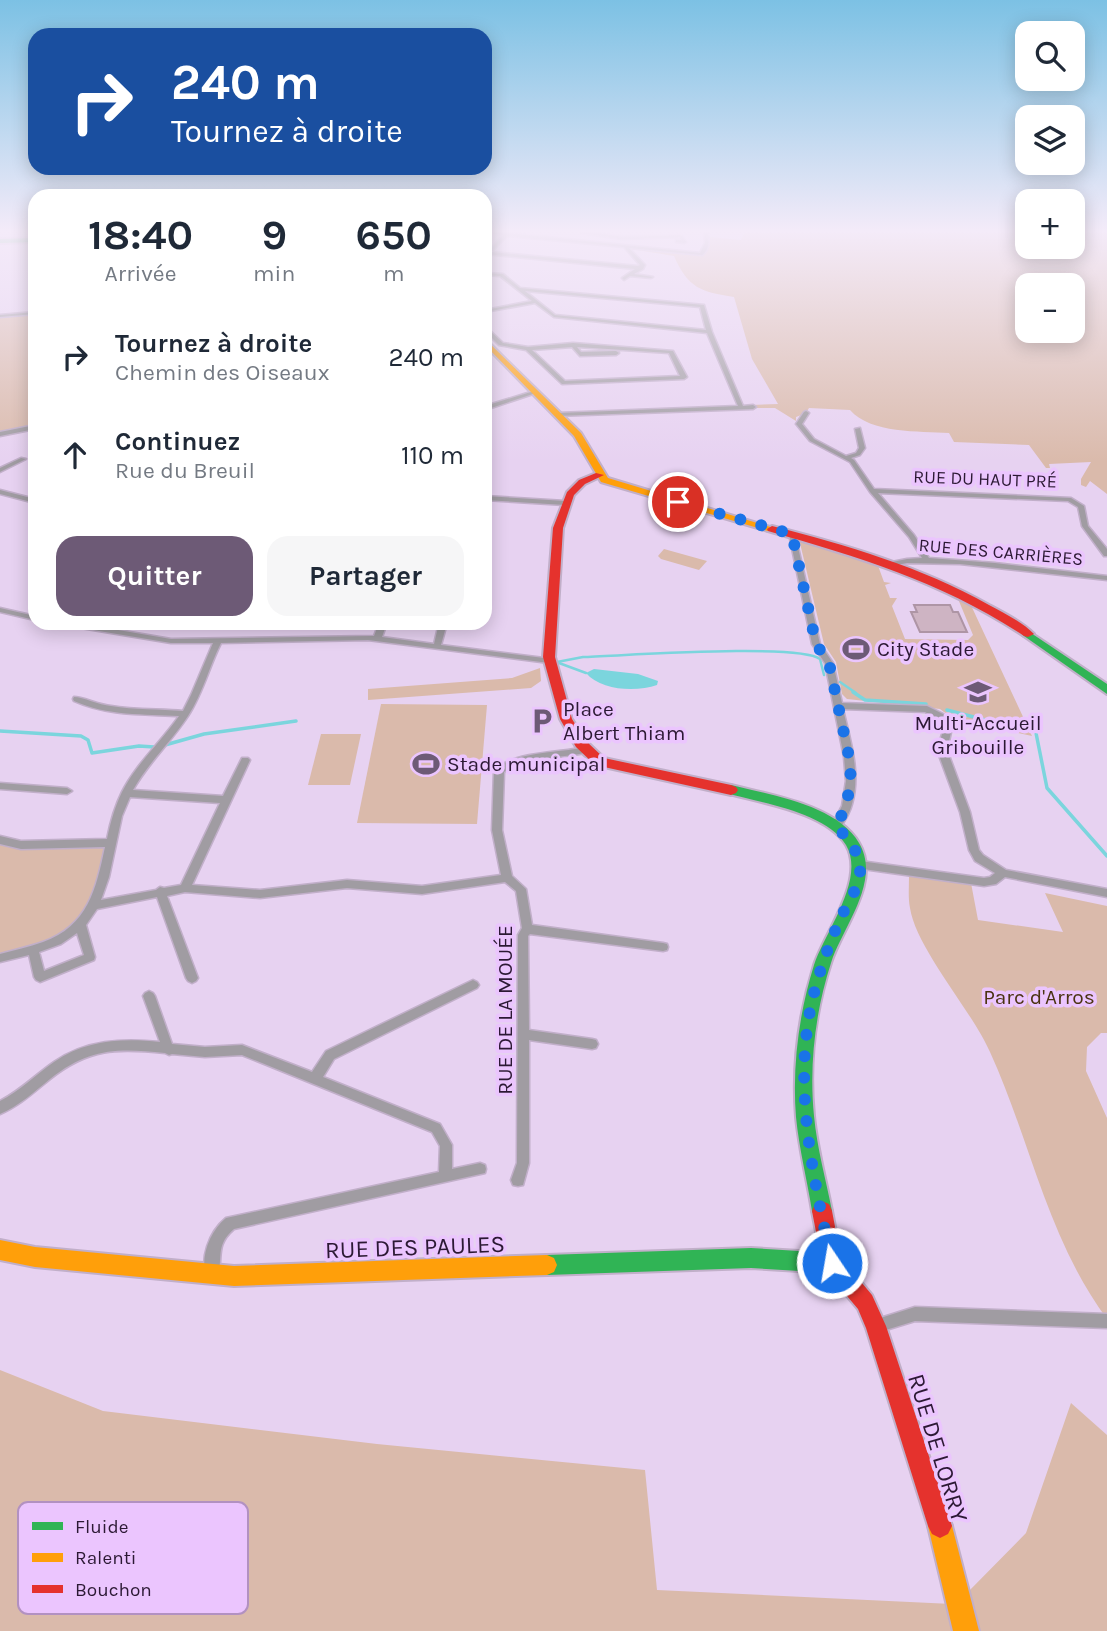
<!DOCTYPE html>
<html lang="fr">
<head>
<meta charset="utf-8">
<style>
	:root { --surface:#fff; --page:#f6f6f7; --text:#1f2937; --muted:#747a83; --accent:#6d5a76 }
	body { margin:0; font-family:Karla,sans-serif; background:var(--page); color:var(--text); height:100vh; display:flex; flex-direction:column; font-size:26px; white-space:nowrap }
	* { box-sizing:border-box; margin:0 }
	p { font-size:23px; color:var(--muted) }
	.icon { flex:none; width:38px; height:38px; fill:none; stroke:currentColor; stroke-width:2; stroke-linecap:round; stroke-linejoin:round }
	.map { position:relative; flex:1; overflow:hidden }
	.sheet { position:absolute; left:28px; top:189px; width:464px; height:441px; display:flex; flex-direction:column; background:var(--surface); border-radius:21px; box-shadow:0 4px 18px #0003 }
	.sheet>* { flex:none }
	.top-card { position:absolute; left:28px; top:28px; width:464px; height:147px; border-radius:21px; box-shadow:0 4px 18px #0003; background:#1a4fa0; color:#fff; overflow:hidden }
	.fabs { position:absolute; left:1015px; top:21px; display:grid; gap:14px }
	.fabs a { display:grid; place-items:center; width:70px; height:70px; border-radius:14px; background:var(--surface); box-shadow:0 4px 18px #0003; font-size:35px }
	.pin { position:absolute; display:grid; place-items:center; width:60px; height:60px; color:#fff; margin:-30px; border:4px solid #fff; border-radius:50%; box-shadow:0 2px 7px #0007 }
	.me { position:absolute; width:77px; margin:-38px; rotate:348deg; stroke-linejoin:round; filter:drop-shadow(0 0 5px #0008) }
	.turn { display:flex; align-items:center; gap:24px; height:147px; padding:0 28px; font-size:32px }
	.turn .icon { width:91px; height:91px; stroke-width:2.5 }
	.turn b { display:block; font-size:49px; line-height:60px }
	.eta { display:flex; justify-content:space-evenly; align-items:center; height:119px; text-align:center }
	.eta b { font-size:42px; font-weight:700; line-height:49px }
	.button { display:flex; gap:14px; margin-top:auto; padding:14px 28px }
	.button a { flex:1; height:80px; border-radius:21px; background:var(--accent); color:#fff; font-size:28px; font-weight:700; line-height:80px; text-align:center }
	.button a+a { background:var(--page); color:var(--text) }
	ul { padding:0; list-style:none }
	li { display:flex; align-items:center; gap:21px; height:98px; padding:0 28px }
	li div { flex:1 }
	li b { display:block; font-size:26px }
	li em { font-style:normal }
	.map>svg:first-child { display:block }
</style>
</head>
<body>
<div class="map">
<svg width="1107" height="1631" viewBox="0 0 1107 1631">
	<rect width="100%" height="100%" fill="#e7d2f1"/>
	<!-- green -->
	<g fill="#dabaab" fill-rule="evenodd">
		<path d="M744,233H1027V247H1073V233H1107V494L1090,481L1086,487L1081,485V479L1091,462L1049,464L1050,468H1046L1029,445L954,442L949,433C919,431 871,434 850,410L809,408L806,413L796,417V421L775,408H754L752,405L778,404L752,359L734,297C701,292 688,288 674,256L631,249L701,254L709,237L741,240ZM1027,285H1073V331H1027Z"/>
		<path d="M35,313V427L0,435V316Z"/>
		<path d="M799,539L877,563L884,582L891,583L885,585L890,598H897L892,606L905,639L968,640L973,635L956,594L969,601L1032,736L952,718L940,709L847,699L842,694L836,662L824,644Z"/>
		<path d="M664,549L707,561L699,570L661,559L658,556Z"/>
		<path d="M540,668L541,681L531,688L368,700V689L512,678Z"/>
		<path d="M381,704L487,705L477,824L357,823Z"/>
		<path d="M321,734H361L350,785H308Z"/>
		<path d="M0,840L21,845L111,843L97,905L69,934L0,958Z"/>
		<path d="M909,876L971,883L978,920L1063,932L1045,893L1107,906V1033H1101L1087,1047L1086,1071L1107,1118V1319C1047,1238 1031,1142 990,1052C972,1011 916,948 910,908C908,898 909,887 909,876Z"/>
		<path d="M0,1370L103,1411L377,1444L645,1470L657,1590L952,1604L958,1631H0Z"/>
		<path d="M1071,1403L1107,1435V1631H976L967,1593L1026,1533Z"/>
	</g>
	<!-- water -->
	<path fill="#7bd5dd" d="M594,669L638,674L658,681L657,685C637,692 601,691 586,673Z"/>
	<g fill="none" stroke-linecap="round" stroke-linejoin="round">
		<!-- stream-far1 -->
		<g stroke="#7bd5dd" stroke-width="2.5">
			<path d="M557,662L583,657C621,656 798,643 820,659L824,675"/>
			<path d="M559,663L586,673"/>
			<path d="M840,682L856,693"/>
		</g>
		<!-- stream -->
		<g stroke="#7bd5dd" stroke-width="3.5">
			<path d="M853,692L865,700L926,704"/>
			<path d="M947,710L1024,730"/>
			<path d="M0,731L81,736L88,740L92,753L139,746L154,747"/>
			<path d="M1036,733L1047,788L1107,856"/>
			<path d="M165,745L204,734L296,721"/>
		</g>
	</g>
	<!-- building -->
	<path fill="#ceb4c3" stroke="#ae95a5" stroke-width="2" d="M914,605H950L953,612H958L967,632H920L911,612H917Z"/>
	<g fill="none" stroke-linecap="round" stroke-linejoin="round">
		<!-- street casing -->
		<g stroke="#c1afc9" stroke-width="3">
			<g id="street">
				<path d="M492,233H509L700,253L705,243L704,233H708C709,242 709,250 702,255L629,248L645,265L643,269L634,274L653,277L651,278L630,276L624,280L622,278L635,269L486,254L503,235ZM507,236L624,247L640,265L638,266L491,252Z"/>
				<path d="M581,233H597L624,237L681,235L686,242L684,243L676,242V240H681L680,237L622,239Z"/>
				<path d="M485,273L503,274L520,288L704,305L712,332L743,406L753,405L756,407L753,409L556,416L555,415L558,413L738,406L707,333L554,317L535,303L485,312V310L532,301L500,276L485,275ZM525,291L700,307L706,330L555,315Z"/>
				<path d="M35,312V314L0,317V315Z"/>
				<path d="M485,326L503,343L528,347L573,343L673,351L687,377L684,379L562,384L526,350L499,345L485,331ZM572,347L580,356L616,355L619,353L616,351L581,352L577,347L669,353L680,376L565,381L532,350Z"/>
				<path d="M534,391L539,392L485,410V406Z"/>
				<path d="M806,411L809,413L802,424L814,439L846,456L856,453L859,448L855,429L860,428L865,448L860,455L851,458L854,460L874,489L1071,498L1084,506L1088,526L1107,549V556H1104L1082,526L1078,507L1068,501L878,493L914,535L929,558L995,563L1107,576V580L960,564L907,563L892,566V562L907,559L922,558L909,537L870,492L850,462L810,441L797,425L796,424L804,412Z"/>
				<path d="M35,425V429L0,436V432Z"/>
				<path d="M21,458L26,459L0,472V468Z"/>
				<path d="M0,490L35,499V503L0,494Z"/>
				<path d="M485,496L565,501L568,503L565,505L485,500Z"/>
				<path d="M792,532L795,534L820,644L833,663L842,703L927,706L947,716L952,728L947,750L970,812L979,850L983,855L1006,870L1107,889V897L1005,877L996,884L984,886L856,868L855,865L856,862L860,861L984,878L990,877L995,873L975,861L969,850L960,812L937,750L944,728L940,720L925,712L843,709C850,740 861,773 852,804C850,813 844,822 839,830H833L831,827L842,806L846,781L844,757L825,663L812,644L789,534Z"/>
				<path d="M0,608L35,616V620L0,612Z"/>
				<path d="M59,623H77L171,639L374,636L379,623H387L382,637L434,644L439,623H447L441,645L552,659L553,661L549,663L368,640L221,643C209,667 203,693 188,716C171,742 148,763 133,790L223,796L242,758H248L250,760L192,885L260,890L347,880L422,886L501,875L492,830L494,771C512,751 561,753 586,747L589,748L591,750L589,752C566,758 522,757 504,772L502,830L512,876L526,889L532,925L663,943L667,944L668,947L667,950L663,951L530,934L528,936L529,1030L592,1039L596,1040L598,1044L596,1048L592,1049L529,1040V1163L523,1185L518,1186L513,1185L511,1180L517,1163L518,935L522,928L516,891L505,882L422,894L347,888L260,898L185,892L167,896L198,978L196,981L192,983L188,981L186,978L157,897L97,909L86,925L95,957L94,960L40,982L36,980L34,977L29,955L0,962V954C14,950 29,947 43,942C88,926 96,889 105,847L21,849L0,844V836L21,841L107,839C110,824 115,806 122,792C136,764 161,742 179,716C144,714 107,716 74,701L73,699L74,697C83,697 99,705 111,706C135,710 159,709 183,711L191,695L213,643H171L63,625ZM130,797L220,803L181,885L164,888L160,887L156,890L101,900L109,877L122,816ZM77,933L84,955L44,971L39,952L61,944Z"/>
				<path d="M0,783L67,788L72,791L67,794L0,789Z"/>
				<path d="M473,980L477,982L479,985L477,988L334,1059L323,1077L440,1124L452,1145V1169L480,1163L485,1165L486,1169L485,1173L234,1229C214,1246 224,1259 217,1280L212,1282L207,1280C199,1259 209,1232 226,1218L439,1172L440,1146L432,1132L242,1055L205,1057L172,1054L169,1055L165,1053C117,1048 89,1048 50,1079C34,1092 19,1106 0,1114V1101C20,1091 35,1075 54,1062C86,1040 122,1038 160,1042L143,996L145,993L149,991L153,993L155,996L172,1044L205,1047L242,1045L312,1072L326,1051Z"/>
				<path d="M915,1307L1107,1314V1328L915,1321L876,1333L871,1331L869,1326L871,1321Z"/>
			</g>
		</g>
		<!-- fast casing -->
		<g stroke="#c1afc9" stroke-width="4">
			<g id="fast">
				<path d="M35,238V242L0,243V239Z"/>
				<path d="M1028,631L1107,684V694L1024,636L1022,634Z"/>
				<path d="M731,785C770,795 837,805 859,843C882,881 842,928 831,963C815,1012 809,1066 814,1116C817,1148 826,1180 832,1211L829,1218L822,1221L815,1218L812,1211C807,1180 799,1148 796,1117C792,1066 799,1013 814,965C825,932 866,879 846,845C826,812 761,803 726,793L724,790L726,787Z"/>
				<path d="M751,1248L832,1253L839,1256L842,1263L839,1270L832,1273L751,1268L547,1275L540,1272L537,1265L540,1258L547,1255Z"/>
			</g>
		</g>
		<!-- slow casing -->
		<g stroke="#c1afc9" stroke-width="4">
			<g id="slow">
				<path d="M485,339L581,433L608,478L777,529L768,531L601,482L574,436L485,345Z"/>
				<path d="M0,1240L35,1247L234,1266L547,1255L554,1258L557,1265L554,1272L547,1275L234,1286L35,1267L0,1260Z"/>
				<path d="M940,1514L948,1518L952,1526L979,1631H953L928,1526L932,1518Z"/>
			</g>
		</g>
		<!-- jam casing -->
		<g stroke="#c1afc9" stroke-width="4">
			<g id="jam">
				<path d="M596,473L604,475L585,484L574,495L563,528L555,657L572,719L586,741L604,758L731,785L736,787L738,790L736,793L731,795L595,765L576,747L560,719L543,657L553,528L567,492L579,480Z"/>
				<path d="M772,526C846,545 922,567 989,605C1004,613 1022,622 1034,634L1028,637L1024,636C942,582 862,558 768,531L767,529Z"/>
				<path d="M822,1201L829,1204L832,1211L841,1258L872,1295L886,1326L952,1526L948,1534L940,1538L932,1534L928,1526L866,1328L858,1309L825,1270L822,1263L812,1211L815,1204Z"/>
			</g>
		</g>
		<!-- street -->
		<use href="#street" fill="#a09ca2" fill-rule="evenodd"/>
		<!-- fast -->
		<use href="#fast" fill="#30b455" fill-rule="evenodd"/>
		<!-- slow -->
		<use href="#slow" fill="#ff9f0a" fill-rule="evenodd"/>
		<!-- jam -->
		<use href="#jam" fill="#e5322d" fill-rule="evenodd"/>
	</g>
	<!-- sky -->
	<linearGradient id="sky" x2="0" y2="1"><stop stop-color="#7cc1e4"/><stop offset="0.5" stop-color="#f4ebf9"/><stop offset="1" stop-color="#f4ebf9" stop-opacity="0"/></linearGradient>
	<rect width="1107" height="462" fill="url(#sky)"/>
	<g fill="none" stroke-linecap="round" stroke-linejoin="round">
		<!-- route -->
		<path stroke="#1a73e8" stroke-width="12" stroke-dasharray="0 21.6" d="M678,502L792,534L816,644L829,663L849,757L851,780L846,806L836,827C849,838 861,854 860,873C859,887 847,904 841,917C830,942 821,966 814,993C791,1083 813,1175 832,1263"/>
	</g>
	<!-- icons -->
	<defs>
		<g id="stadium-bare" transform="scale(2.1)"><path d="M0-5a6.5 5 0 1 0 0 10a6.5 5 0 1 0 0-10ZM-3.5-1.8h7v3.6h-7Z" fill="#6d5a76" stroke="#ebc5fe" stroke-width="2.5" paint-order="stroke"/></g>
		<g id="school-bare" transform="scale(2.1)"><path d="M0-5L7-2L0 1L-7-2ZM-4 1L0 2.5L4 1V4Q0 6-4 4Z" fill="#6d5a76" stroke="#ebc5fe" stroke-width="2.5" paint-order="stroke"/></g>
		<g id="parking-bare" transform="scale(2.1)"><path d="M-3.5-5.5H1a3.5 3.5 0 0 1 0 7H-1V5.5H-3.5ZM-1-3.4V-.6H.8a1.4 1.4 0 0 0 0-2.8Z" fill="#6d5a76" stroke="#ebc5fe" stroke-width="2.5" paint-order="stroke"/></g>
	</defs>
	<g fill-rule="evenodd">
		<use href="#stadium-bare" x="856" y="649"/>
		<use href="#school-bare" x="978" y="692"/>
		<use href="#parking-bare" x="542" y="721"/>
		<use href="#stadium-bare" x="426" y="764"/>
	</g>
	<g text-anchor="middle" stroke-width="7" stroke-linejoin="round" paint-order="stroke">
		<!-- far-street labels -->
		<g font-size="18" fill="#2c1934" stroke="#ebc5fe">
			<text transform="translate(985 479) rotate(2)" y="6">RUE DU HAUT PRÉ</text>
			<text transform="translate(1001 552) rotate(5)" y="6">RUE DES CARRIÈRES</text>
		</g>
		<!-- poi labels -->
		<g font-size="21" fill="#2c1934" stroke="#ebc5fe" text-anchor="start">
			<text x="877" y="656">City Stade</text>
			<text x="563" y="716">Place<tspan x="563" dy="24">Albert Thiam</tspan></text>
			<text x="978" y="730" text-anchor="middle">Multi-Accueil<tspan x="978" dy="24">Gribouille</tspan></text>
			<text x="447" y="771">Stade municipal</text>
		</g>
		<!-- park labels -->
		<g font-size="21" fill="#4a3311" stroke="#ebc5fe">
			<text x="1039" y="1004">Parc d'Arros</text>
		</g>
		<!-- street labels -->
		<g font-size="21" fill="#2c1934" stroke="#ebc5fe">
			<text transform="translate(505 1010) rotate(-90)" y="7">RUE DE LA MOUÉE</text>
		</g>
		<!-- near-street labels -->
		<g font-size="24" fill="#2c1934" stroke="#ebc5fe">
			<text transform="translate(415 1247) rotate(-2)" y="8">RUE DES PAULES</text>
			<text transform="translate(938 1448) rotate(73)" y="8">RUE DE LORRY</text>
		</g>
	</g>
	<!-- legend -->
	<rect x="18" y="1502" width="230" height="112" rx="10" fill="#ebc5fe" stroke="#b291c1" stroke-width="2"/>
	<rect x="32" y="1522" width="31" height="8" fill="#30b455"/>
	<rect x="32" y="1553" width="31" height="9" fill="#ff9f0a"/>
	<rect x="32" y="1585" width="31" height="8" fill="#e5322d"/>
	<g font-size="19" fill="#2c1934">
		<text x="75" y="1533">Fluide</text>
		<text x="75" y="1564">Ralenti</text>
		<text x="75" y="1596">Bouchon</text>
	</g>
</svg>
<div class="fabs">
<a><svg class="icon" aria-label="search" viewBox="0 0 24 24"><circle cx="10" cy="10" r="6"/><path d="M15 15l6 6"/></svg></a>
<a><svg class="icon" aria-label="layers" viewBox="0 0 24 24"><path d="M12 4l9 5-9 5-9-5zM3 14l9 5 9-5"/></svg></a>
<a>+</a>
<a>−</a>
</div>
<div class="pin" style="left:678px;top:502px;background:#d93025"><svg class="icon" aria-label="arrive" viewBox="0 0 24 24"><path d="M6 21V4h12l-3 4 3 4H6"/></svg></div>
<svg class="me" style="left:832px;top:1263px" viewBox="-20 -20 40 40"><circle r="17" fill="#1a73e8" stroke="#fff" stroke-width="3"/><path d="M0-11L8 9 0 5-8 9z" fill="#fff"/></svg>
<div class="top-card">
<div class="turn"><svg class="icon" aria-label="right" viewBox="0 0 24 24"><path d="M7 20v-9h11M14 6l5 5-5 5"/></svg><div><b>240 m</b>Tournez à droite</div></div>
</div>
<section class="sheet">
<div class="eta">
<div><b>18:40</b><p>Arrivée</p></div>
<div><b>9</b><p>min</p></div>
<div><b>650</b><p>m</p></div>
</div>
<ul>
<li><svg class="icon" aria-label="right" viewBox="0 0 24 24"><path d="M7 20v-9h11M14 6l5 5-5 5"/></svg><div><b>Tournez à droite</b><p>Chemin des Oiseaux</p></div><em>240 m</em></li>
<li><svg class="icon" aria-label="ahead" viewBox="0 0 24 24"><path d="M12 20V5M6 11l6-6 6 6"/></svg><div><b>Continuez</b><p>Rue du Breuil</p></div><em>110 m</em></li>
</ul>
<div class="button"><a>Quitter</a><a>Partager</a></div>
</section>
</div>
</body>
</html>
